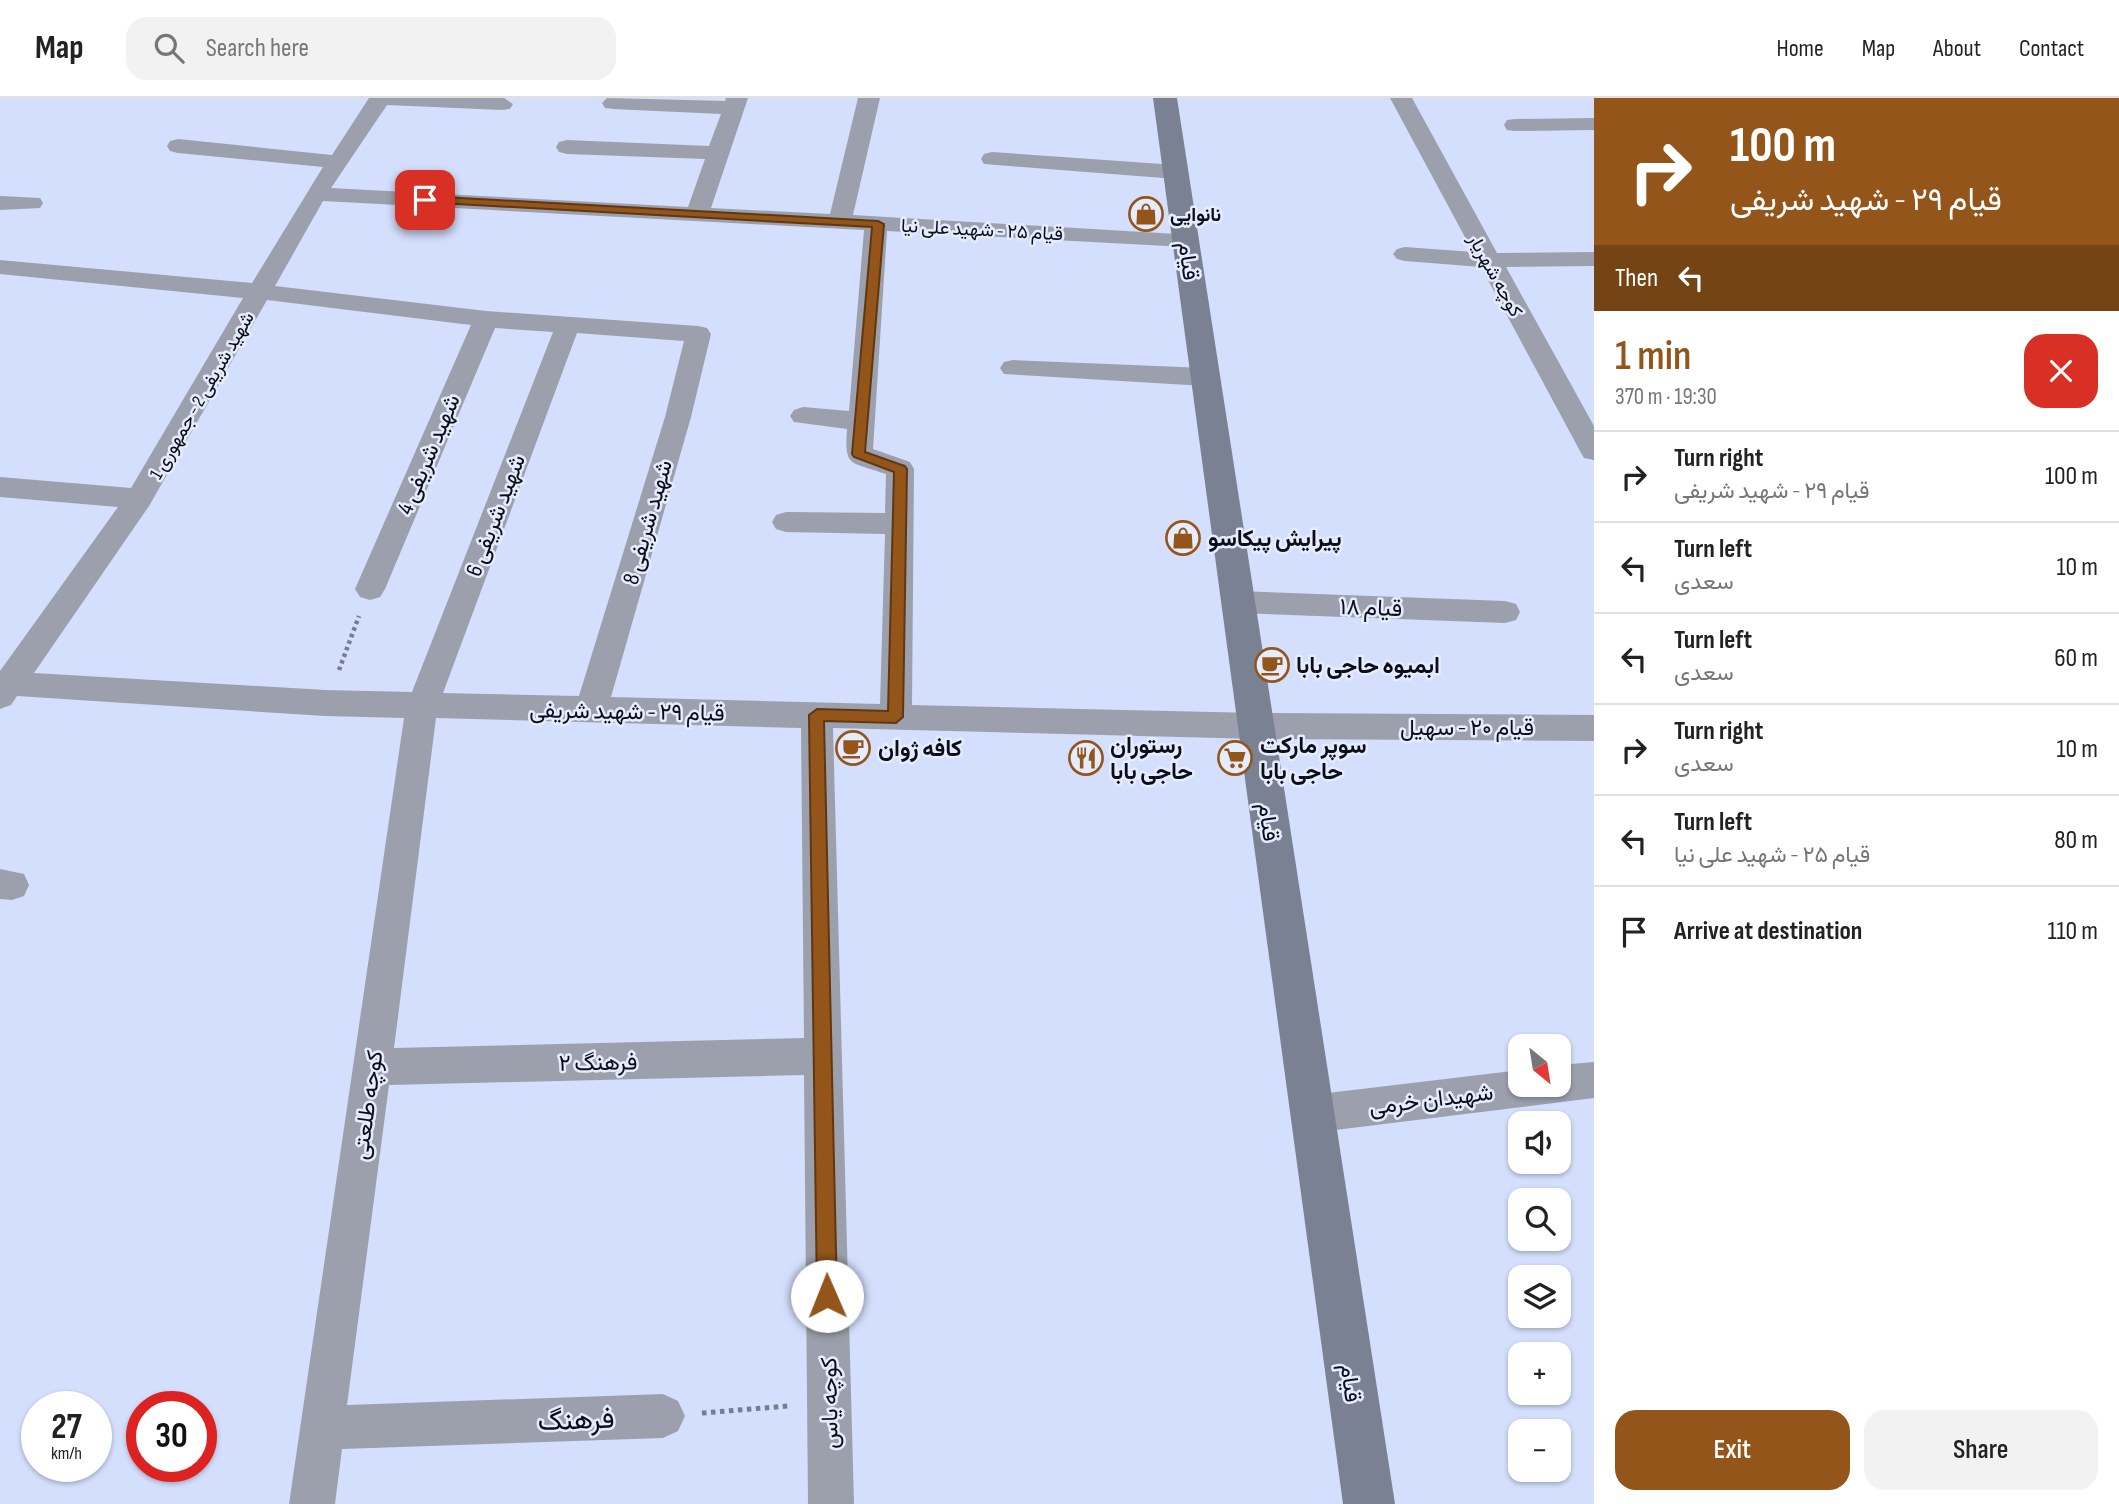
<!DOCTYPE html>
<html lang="en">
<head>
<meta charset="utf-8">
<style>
	:root { --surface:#fff; --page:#f2f2f2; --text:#222; --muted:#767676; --line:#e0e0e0; --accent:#93551a }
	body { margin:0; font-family:"Sofia Sans Condensed",Vazirmatn,sans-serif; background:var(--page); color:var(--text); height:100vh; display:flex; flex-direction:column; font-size:26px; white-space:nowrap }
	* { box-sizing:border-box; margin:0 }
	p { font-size:23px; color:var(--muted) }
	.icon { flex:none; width:38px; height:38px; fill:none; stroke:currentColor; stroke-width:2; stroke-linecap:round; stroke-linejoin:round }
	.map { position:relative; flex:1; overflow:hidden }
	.side { display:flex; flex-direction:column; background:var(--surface); width:525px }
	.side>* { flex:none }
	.hud { background:#93551a; color:#fff; overflow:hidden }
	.needle { width:46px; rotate:150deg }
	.fabs { position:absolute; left:1508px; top:936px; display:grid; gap:14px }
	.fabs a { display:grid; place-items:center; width:63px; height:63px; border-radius:14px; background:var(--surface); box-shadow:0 2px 5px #0004; font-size:35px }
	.speed { position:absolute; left:21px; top:1293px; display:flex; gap:14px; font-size:35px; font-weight:700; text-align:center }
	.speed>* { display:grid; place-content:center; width:91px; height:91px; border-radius:50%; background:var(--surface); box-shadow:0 2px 5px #0004; line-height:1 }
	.speed small { font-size:18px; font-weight:400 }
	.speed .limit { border:10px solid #d22; background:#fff; color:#111 }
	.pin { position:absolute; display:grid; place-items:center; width:60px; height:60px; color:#fff; margin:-30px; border-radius:14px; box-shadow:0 4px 10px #0006 }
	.me { position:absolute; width:77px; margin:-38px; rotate:359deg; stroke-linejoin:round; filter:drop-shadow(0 0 5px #0008) }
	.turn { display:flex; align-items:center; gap:24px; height:147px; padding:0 21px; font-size:32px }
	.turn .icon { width:91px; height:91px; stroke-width:2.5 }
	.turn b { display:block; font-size:49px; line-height:60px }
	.then { display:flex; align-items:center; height:66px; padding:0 21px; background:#0003; gap:14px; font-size:26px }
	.round { display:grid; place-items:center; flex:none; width:74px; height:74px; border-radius:21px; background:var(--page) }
	.head { display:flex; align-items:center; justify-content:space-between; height:119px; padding:0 21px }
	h1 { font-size:42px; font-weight:600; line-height:52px; color:var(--accent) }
	.primary-button { display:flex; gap:14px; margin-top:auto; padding:14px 21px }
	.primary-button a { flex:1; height:80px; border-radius:21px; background:var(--accent); color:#fff; font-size:28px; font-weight:600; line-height:80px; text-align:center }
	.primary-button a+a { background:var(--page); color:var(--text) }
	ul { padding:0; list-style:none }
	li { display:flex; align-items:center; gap:21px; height:91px; padding:0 21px; border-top:2px solid var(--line) }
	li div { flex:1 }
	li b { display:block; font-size:26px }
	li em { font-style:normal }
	header { display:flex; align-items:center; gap:42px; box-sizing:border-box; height:98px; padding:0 35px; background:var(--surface); border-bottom:2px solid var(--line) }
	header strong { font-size:33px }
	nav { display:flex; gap:38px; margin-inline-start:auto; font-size:24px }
	.search { width:490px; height:63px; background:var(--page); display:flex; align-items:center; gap:18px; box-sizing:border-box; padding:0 24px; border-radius:21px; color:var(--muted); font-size:26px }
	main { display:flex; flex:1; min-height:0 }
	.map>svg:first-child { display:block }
</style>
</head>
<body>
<header>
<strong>Map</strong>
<div class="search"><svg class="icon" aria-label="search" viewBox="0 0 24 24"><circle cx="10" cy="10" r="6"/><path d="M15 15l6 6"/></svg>Search here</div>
<nav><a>Home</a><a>Map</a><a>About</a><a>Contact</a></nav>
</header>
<main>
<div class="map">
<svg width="1594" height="1406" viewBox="0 0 1594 1406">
	<rect width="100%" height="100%" fill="#d3dffc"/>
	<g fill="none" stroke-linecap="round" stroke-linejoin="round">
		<!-- path-far1 -->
		<path stroke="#757d91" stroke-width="4.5" stroke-dasharray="3.5 3.5" stroke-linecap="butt" d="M339,572L359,518"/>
		<!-- path -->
		<path stroke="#757d91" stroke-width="5" stroke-dasharray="4.5 4.5" stroke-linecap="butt" d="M702,1315L788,1308"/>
		<!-- street -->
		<g fill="#9ba0ac" fill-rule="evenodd">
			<path d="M369,0H504L513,6L510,11L502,12L387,7L331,90L688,109L705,61L567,56L559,54L556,49L559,44L567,42L709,48L721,16L613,11L605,10L602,5L607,0L725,3L726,0H748L711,110L830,116L858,0H880L853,117L1194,137L1198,142L1194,147L1186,149L887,133L873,351L910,364L914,371L912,607L1256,615L1594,617V643L1256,641L833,630L854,1406H808L804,977L389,987L347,1307L663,1296L678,1303L685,1318L678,1333L663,1340L342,1351L335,1406H289L404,620L325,618L17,598L11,607L0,611V573L118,409L0,399V379L131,390L243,200L0,176V162L252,185L323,69L178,55L170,53L167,48L170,43L178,41L332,57ZM323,103L864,132L849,313L803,309L794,312L790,318L794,324L847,331C844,371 851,363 886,376L885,415L786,414L776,417L772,424L776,431L786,434L885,436L880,606L611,599L691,319L711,236L707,230L698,228L486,213L275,188ZM267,202L471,227L355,491L360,499L370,502L380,499L385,491L495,230L553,234L412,594L325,592L34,575L149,408ZM577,235L684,243L665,319L579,598L443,595ZM436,620L801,630L804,940L394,950Z"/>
			<path d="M1390,0H1412L1497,155L1594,154V168L1506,169L1594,328V362L1584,360L1580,353L1481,169L1405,163L1397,161L1393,156L1397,151L1405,149L1473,154Z"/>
			<path d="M1594,20V32L1515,33L1507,32L1504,27L1507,22L1515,21Z"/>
			<path d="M992,54L1176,67L1184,69L1187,74L1184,79L1176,81L984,66L981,61L984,56Z"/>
			<path d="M0,98L40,100L43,105L40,110L0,112Z"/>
			<path d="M1013,262L1205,270L1214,273L1218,279L1214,285L1205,288L1004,276L1000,270L1004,264Z"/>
			<path d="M1238,493L1505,503L1516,506L1520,514L1516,522L1505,525L1238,515L1227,512L1223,504L1227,496Z"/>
			<path d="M0,771L24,776L29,787L24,798L12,802L0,801Z"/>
			<path d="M1594,964V1000L1311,1035L1297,1029L1292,1016L1297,1003L1311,997L1521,972V987H1559V967Z"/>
		</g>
		<!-- secondary -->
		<path fill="#7a8193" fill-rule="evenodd" d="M1153,0H1177L1395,1406H1343Z"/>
	</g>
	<!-- route -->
	<path fill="#93551a" stroke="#603711" stroke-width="2" d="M425,98L878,123L884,126L865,354L905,368L907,371L903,619L896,625L824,623L837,1198L834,1205L827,1208L820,1205L817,1198L809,617L817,611L888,613L894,374L854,359L852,356L872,129L421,104L420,102Z"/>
	<!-- icons -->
	<defs>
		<g id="shop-ring" transform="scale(1.75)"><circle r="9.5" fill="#e5ecfe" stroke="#93551a" stroke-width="1.5"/><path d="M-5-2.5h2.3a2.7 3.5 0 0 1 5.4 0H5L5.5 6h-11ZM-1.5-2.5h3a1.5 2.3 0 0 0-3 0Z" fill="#93551a"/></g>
		<g id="cafe-ring" transform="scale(1.75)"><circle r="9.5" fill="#e5ecfe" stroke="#93551a" stroke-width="1.5"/><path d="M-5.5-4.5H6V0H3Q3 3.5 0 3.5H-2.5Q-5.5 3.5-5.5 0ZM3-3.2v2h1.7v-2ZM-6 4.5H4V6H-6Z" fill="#93551a"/></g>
		<g id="restaurant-ring" transform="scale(1.75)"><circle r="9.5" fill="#e5ecfe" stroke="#93551a" stroke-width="1.5"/><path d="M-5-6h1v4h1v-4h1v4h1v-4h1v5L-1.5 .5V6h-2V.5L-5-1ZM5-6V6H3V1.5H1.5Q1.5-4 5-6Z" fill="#93551a"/></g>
		<g id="supermarket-ring" transform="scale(1.75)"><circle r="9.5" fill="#e5ecfe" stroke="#93551a" stroke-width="1.5"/><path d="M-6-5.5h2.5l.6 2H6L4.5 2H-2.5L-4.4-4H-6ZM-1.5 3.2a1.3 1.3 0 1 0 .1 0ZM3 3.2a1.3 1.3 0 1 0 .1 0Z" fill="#93551a"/></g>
	</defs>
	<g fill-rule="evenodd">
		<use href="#shop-ring" x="1146" y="116"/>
		<use href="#shop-ring" x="1183" y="440"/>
		<use href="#cafe-ring" x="1272" y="567"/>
		<use href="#cafe-ring" x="853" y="650"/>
		<use href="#restaurant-ring" x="1086" y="660"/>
		<use href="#supermarket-ring" x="1235" y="660"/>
	</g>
	<g text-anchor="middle" stroke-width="5" stroke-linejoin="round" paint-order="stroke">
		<!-- far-poi labels -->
		<g font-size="19" font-weight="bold" fill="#0b0e18" stroke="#e5ecfe" text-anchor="start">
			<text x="1170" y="123">نانوایی</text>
		</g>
		<!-- far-street labels -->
		<g font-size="19" fill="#0b0e18" stroke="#e5ecfe">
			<text transform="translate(982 131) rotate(3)" y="7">قیام ۲۵ - شهید علی نیا</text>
			<text transform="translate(1496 177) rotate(61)" y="7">کوچه شهریار</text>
			<text transform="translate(201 297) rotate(-60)" y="7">شهید شریفی 2 - جمهوری 1</text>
		</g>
		<!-- street labels -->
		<g font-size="23" fill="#0b0e18" stroke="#e5ecfe">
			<text transform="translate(1189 163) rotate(82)" y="8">قیام</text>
			<text transform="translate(428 356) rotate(-67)" y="8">شهید شریفی 4</text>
			<text transform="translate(495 417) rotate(-69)" y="8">شهید شریفی 6</text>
			<text transform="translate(647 424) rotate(-74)" y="8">شهید شریفی 8</text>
			<text transform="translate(1371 509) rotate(2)" y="8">قیام ۱۸</text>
			<text transform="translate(627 613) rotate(1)" y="8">قیام ۲۹ - شهید شریفی</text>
			<text x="1467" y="637">قیام ۲۰ - سهیل</text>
			<text transform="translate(1269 724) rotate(82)" y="8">قیام</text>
			<text transform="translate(598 964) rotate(-1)" y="8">فرهنگ ۲</text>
			<text transform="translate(1431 1001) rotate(-7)" y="8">شهیدان خرمی</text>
			<text transform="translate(367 1007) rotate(-82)" y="8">کوچه طلعتی</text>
			<text transform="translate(1351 1285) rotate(82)" y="8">قیام</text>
			<text transform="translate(829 1305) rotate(-91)" y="8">کوچه یاس</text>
		</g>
		<!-- poi labels -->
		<g font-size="23" font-weight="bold" fill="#0b0e18" stroke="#e5ecfe" text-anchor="start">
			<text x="1208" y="448">پیرایش پیکاسو</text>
			<text x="1296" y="575">ابمیوه حاجی بابا</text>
			<text x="1110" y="655">رستوران<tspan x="1110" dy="26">حاجی بابا</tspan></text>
			<text x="1260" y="655">سوپر مارکت<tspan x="1260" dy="26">حاجی بابا</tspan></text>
			<text x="878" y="658">کافه ژوان</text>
		</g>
		<!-- near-street labels -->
		<g font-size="28" fill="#0b0e18" stroke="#e5ecfe">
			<text transform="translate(576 1321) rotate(-2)" y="10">فرهنگ</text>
		</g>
	</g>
</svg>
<div class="fabs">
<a><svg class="needle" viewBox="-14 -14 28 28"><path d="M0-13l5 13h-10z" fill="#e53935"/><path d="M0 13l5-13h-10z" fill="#767676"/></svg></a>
<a><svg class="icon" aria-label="sound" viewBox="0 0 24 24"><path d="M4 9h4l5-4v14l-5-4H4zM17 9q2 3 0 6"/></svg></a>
<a><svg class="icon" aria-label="search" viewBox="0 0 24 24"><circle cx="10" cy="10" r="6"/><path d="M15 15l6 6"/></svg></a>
<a><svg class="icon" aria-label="layers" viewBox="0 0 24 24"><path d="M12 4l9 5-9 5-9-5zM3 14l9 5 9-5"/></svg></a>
<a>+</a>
<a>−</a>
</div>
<div class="speed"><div>27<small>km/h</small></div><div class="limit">30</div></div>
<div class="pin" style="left:425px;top:102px;background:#d93025"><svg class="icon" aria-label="arrive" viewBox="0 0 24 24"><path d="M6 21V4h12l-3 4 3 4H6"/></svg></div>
<svg class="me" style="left:827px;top:1198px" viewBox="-20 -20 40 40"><circle r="19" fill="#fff"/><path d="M0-13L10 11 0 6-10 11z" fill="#93551a"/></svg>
</div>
<section class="side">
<div class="hud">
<div class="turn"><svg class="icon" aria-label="right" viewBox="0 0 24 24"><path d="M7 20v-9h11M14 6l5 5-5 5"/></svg><div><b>100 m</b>قیام ۲۹ - شهید شریفی</div></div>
<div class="then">Then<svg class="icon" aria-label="left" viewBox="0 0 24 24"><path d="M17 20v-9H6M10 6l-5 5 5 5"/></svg></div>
</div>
<div class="head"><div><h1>1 min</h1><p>370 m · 19:30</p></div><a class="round" style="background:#d93025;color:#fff"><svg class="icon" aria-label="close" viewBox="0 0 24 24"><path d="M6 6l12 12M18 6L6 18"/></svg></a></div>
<ul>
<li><svg class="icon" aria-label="right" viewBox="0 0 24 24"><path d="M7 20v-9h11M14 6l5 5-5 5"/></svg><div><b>Turn right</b><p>قیام ۲۹ - شهید شریفی</p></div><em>100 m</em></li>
<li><svg class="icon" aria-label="left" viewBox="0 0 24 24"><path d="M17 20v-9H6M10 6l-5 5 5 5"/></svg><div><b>Turn left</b><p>سعدی</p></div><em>10 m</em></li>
<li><svg class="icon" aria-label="left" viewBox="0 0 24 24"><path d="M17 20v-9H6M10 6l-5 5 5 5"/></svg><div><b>Turn left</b><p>سعدی</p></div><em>60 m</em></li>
<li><svg class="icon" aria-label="right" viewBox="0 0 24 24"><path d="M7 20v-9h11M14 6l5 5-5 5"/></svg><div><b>Turn right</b><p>سعدی</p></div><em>10 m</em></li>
<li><svg class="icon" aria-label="left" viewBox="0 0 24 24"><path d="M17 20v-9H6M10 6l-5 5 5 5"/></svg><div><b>Turn left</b><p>قیام ۲۵ - شهید علی نیا</p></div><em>80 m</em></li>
<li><svg class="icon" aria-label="arrive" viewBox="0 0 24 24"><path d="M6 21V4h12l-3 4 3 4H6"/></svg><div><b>Arrive at destination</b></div><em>110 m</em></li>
</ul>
<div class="primary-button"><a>Exit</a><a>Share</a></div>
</section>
</main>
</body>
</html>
